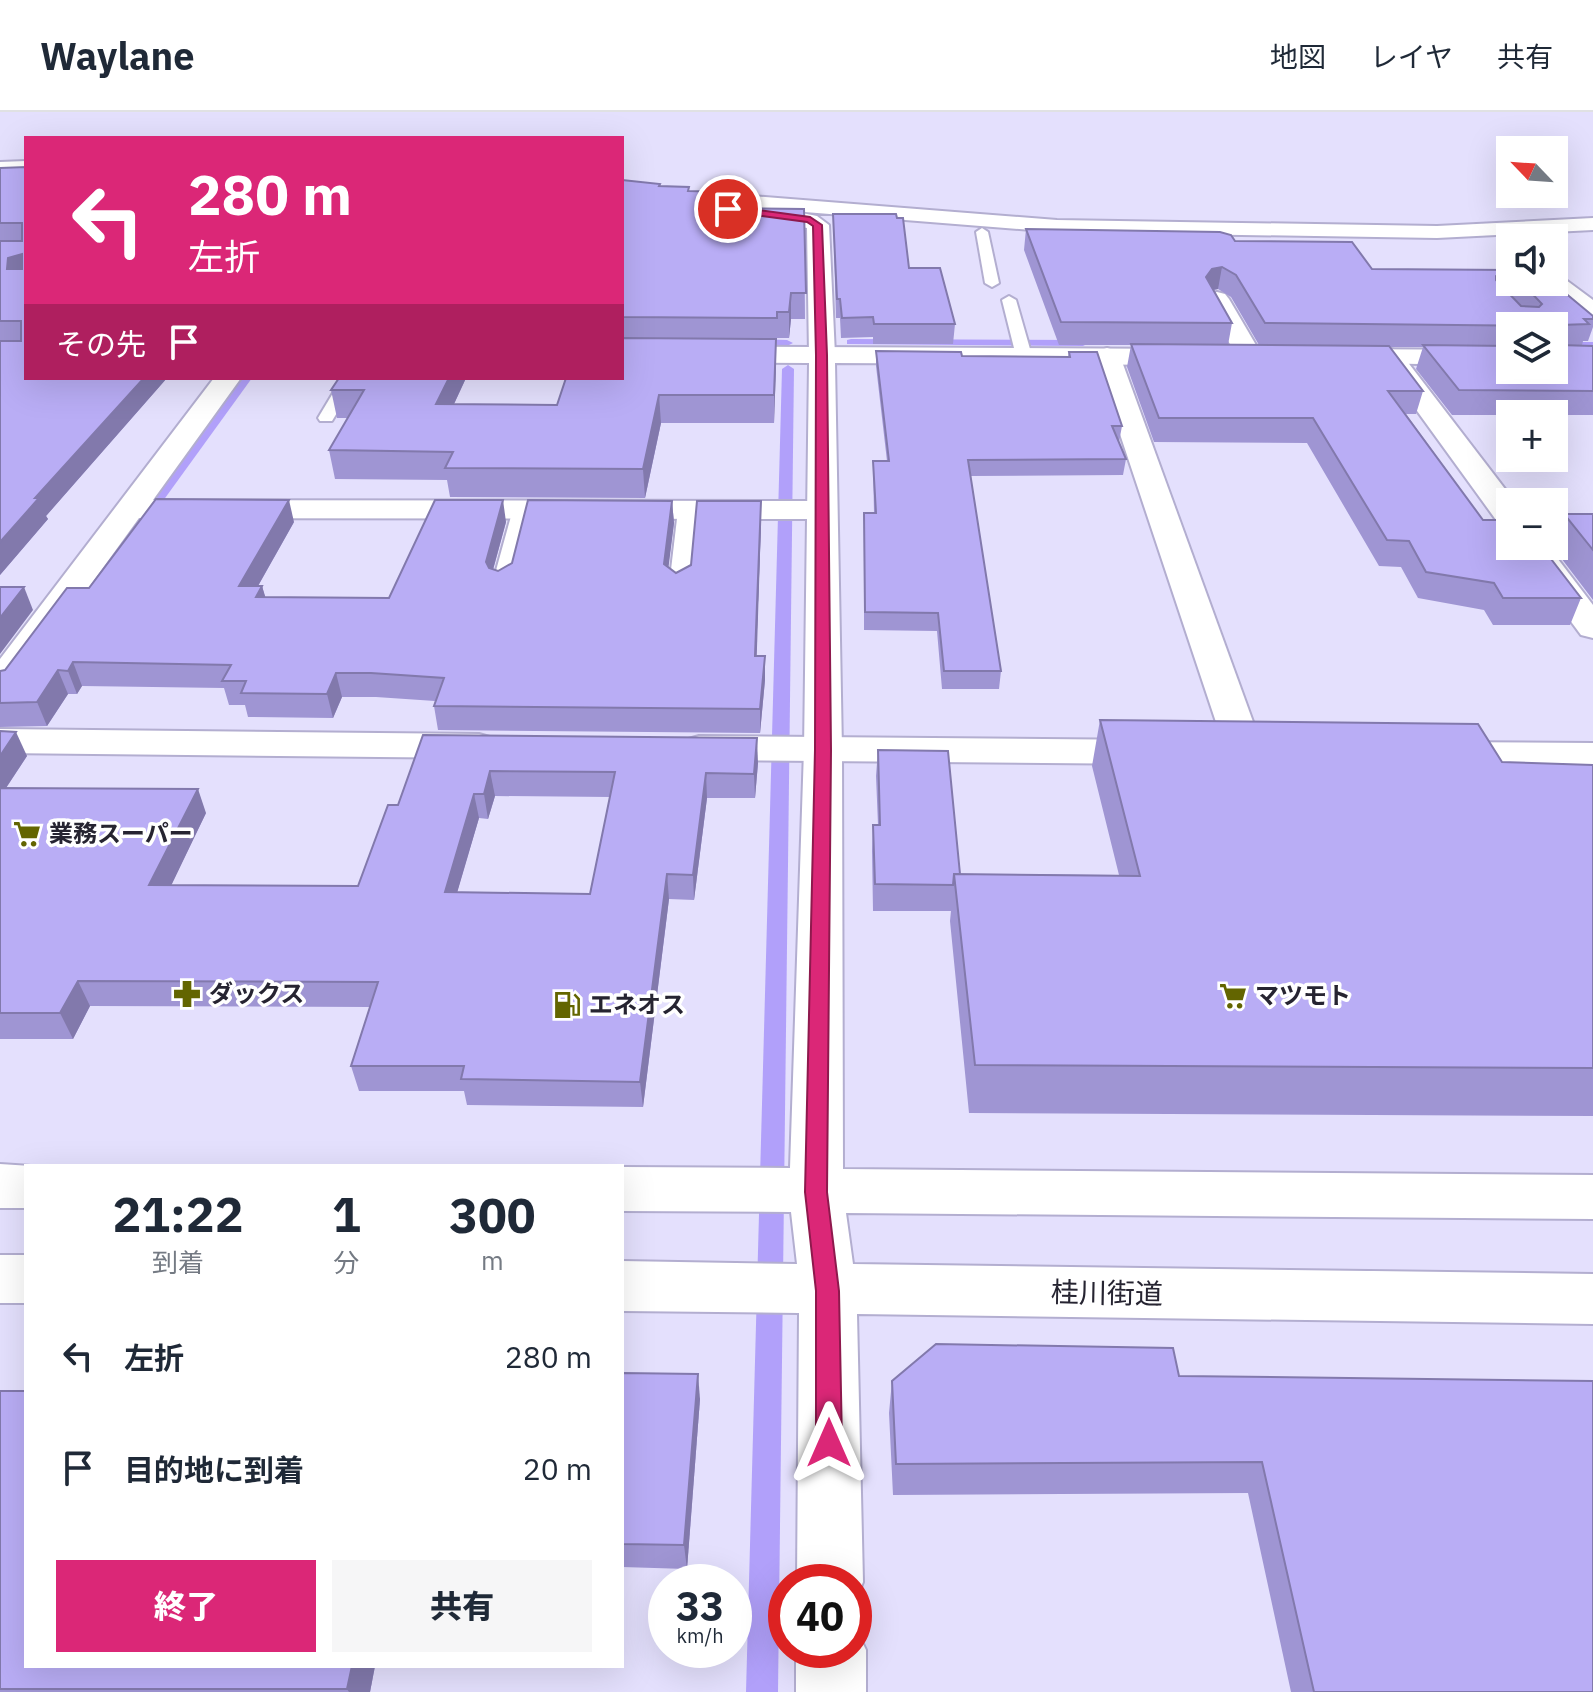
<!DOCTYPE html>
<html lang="ja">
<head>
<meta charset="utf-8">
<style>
	:root { --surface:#fff; --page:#f6f6f7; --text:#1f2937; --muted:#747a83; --line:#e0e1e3; --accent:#db2777 }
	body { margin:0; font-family:"IBM Plex Sans","Noto Sans JP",sans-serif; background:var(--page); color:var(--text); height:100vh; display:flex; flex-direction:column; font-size:30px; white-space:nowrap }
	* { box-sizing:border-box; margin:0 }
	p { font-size:26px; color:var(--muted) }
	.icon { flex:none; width:44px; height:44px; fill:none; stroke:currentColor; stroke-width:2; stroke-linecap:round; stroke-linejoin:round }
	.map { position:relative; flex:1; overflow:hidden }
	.panel { position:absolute; left:24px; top:1052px; width:600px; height:504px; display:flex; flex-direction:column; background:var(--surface); border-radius:0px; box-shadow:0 8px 32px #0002 }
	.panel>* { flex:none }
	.top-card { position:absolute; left:24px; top:24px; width:600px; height:244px; border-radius:0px; box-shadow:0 8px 32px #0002; background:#db2777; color:#fff; overflow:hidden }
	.needle { width:52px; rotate:295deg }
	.tools { position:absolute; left:1496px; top:24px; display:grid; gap:16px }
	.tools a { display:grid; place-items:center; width:72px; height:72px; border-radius:0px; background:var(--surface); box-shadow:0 8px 32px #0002; font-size:40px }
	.speed { position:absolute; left:648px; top:1452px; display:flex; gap:16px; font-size:40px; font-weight:700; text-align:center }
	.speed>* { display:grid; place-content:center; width:104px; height:104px; border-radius:50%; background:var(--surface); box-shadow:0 8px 32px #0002; line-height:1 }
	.speed small { font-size:20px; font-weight:400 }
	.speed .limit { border:12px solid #d22; background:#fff; color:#111 }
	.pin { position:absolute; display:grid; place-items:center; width:68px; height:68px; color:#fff; margin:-34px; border:4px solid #fff; border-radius:50%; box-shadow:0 2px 8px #0007 }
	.me { position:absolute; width:88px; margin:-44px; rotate:0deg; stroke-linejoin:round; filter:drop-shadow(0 0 6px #0008) }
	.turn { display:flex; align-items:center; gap:28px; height:168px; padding:0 32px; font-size:36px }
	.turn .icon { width:104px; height:104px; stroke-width:2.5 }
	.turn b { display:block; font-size:56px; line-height:68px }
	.then { display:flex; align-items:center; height:76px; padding:0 32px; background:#0003; gap:16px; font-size:30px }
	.eta { display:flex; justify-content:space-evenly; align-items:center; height:136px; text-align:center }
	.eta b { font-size:48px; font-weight:800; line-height:56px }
	.button { display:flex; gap:16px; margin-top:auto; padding:16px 32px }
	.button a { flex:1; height:92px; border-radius:0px; background:var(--accent); color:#fff; font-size:32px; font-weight:800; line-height:92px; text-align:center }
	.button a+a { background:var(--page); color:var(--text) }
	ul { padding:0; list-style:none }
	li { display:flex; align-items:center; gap:24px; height:112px; padding:0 32px }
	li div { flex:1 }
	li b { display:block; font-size:30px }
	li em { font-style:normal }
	header { display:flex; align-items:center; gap:48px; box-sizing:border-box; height:112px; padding:0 40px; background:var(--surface); border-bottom:2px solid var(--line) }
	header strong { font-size:38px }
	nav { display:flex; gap:44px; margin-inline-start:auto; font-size:28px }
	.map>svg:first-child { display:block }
</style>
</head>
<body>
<header>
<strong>Waylane</strong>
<nav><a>地図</a><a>レイヤ</a><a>共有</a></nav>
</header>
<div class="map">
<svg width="1593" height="1580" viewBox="0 0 1593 1580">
	<rect width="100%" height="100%" fill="#e4e0fd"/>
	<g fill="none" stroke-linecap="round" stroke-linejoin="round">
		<!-- stream -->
		<g fill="#b1a0fa" fill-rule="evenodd">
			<path d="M750,227L787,228L793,231L787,234L746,232V228Z"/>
			<path d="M851,227L1083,228L1089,231L1083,234L847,232V228Z"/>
			<rect x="1554" y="230" width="39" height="6"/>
			<path d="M788,253L794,257L778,1580H746L782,257Z"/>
			<path d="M240,266H252L147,411H137V405Z"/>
		</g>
		<!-- lane casing -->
		<g stroke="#b3aed0" stroke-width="4">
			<g id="lane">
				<path d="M982,116L988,120L999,171L992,175L985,171L976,120Z"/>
				<path d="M1009,184L1016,188L1032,244L1029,247L1024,249L1016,244L1002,188Z"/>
				<path d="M342,266H358L332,309H320L318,306Z"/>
				<path d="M522,392L531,397L512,473L502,479L495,477L492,473L513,397Z"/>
				<path d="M687,393L696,398L689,475L679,481L669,475L678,398Z"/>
			</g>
		</g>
		<!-- street casing -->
		<g stroke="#b3aed0" stroke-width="4">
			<g id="street">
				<path d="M26,49V61L0,62V50Z"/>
				<path d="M670,81L726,82L1057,108L1437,114L1593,106V118L1437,126L1057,120L792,99L817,104L829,113L835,243L831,248H813L809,243L807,116L764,107L760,103L768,97L663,91L660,87Z"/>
				<path d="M1554,163L1562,165L1593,188V207L1584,205L1546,175L1542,170H1554Z"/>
				<path d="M1217,180L1225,182L1229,187L1263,245L1259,250H1241L1237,245L1205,187L1209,182Z"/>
				<path d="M1107,236L1116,239L1120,244L1264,640L1259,648L1245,652L1231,648L1226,640L1094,244L1098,239Z"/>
				<path d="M1391,237L1400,240L1515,390H1510V414L1499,412L1378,245L1382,240Z"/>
				<path d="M214,266H241L153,388L821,389L832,391L836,398L832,405L821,407L139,406L13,580L0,583V547Z"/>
				<path d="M1515,434H1548L1593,493V526L1581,523Z"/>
				<path d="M0,617L479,622L493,626L498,634L493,642L479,646L0,641Z"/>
				<path d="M699,624L1155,628L1169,632L1174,640L1169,648L1155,652L699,648L685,644L680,636L685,628Z"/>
				<path d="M1435,630L1593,631V655L1435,654L1421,650L1415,642L1421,634Z"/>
			</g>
		</g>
		<!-- secondary casing -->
		<g stroke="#b3aed0" stroke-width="4">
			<g id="secondary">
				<path d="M622,234L1188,237L1197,240L1201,245L1197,250L1188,253L835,251L842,638L843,1057L1593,1063V1107L846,1101L853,1152L1593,1162V1212L857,1202L863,1470L854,1493V1470H797L799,1201L622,1199V1149L797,1152L791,1100L622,1099V1055L790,1056L804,638L809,251L622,250Z"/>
				<path d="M1336,237L1510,238V254L1327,250L1323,245L1327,240Z"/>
				<path d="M0,1052L31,1054H26V1096H0Z"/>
				<rect x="0" y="1143" width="26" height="48"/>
				<path d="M854,1513L866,1538V1580H796V1538H854Z"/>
			</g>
		</g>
		<!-- lane -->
		<use href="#lane" fill="#fff" fill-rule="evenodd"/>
		<!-- street -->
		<use href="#street" fill="#fff" fill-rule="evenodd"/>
		<!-- secondary -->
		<use href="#secondary" fill="#fff" fill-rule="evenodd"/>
	</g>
	<!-- wall -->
	<g fill="#9f95d3" fill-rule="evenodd">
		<path d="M26,55V266H167L46,404L48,407L0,463L21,229L0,228V129H22L0,128V56Z"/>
		<path d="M622,68L660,72V74L690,79L731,80V96L804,97L805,207H791L789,226H777L776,232L774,311H661L645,386L450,385L447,368L335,367L329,338L348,306H337L331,278L339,266H466L454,292L557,293L622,266Z"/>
		<path d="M833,102L909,156L955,212L953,232H873V225L841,226L840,206H836Z"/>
		<path d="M1026,117L1235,129L1372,157L1510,158V170H1552L1593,204V215L1588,229H1583L1582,233L1593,234V303H1452L1416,257L1423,235H1390L1423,279L1416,302H1406L1483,408L1581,486L1570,513H1493L1484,498L1418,486L1401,455L1379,454L1307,331L1154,330L1127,255L1131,233H1059L1024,138ZM1218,177L1231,185L1259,233H1228L1232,211L1213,178ZM1510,214H1554L1510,258Z"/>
		<path d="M876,239L962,244L1068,245L1069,240L1122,314L1119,330H1118L1126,347L1123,363L970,364L1001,559L999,577H942L937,519L864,518V401H874L873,349H887L876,254Z"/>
		<path d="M672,389L674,411L668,455L676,461L761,411L756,544H765V568L760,621L438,618L434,594L435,589L376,585H342L333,606L248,605L245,593H229L224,576L82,574L77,582H68L47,614L0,615V559L5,558L89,476L294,410L258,474H262L265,485L389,486L506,410L493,458L498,459Z"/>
		<path d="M1564,402H1593V488L1552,434H1554V427Z"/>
		<path d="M1100,608L1502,650L1593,653V1004L969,1001L950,809L951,799H873L872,739L873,713H878L876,664L878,638L960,762L1119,763L1092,654Z"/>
		<path d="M0,619L27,644L6,676L206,701L171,773L358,774L398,693L423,623L758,651L755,686H707L694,788L669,787L643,995L467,993L464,979H359L351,954L370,895L90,894L73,927H0ZM495,684L610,685L590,782L457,780L479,706L488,707Z"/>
		<path d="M622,1261L700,1287L687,1457L622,1455Z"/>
		<path d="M1179,1264L1593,1580H1291L1248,1381L893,1383L889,1301L892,1269Z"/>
		<path d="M0,1279L26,1554H375L370,1580H0Z"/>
	</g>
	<!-- shaded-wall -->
	<g fill="#8279ac">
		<path d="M731,80V102L726,96Z"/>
		<path d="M22,142L26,161L7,157L8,146Z"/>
		<path d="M1222,155L1218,177L1208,179L1206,165L1212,157Z"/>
		<path d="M1505,159L1499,181L1490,185L1496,164Z"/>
		<path d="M791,181V207L789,226V200Z"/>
		<path d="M776,227V254L774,311V283Z"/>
		<path d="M144,266H167L46,404L48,407L0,463V430L35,386Z"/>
		<path d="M449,266H466L441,320L436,292Z"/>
		<path d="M659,283L661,311L645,386L643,357Z"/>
		<path d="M289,388L294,410L245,497L239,474Z"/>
		<path d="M503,388L506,410L489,472L486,450Z"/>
		<path d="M672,389L674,411L666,475L664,452Z"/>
		<path d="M761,389V411L756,567L755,544Z"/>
		<path d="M262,474L269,497L256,485Z"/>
		<path d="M24,475L33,498L0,542V506Z"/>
		<path d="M765,544V568L760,621V597Z"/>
		<path d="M73,550L82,574L77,582L68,559Z"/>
		<path d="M58,558L68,582L47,614L37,590Z"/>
		<path d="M336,561L342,585L333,606L327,582Z"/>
		<path d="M16,620L27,644L0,685V644Z"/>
		<path d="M757,626L758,651L755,686L754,662Z"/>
		<path d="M490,659L495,684L488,707L484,682Z"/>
		<path d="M706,661L707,686L694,788L693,763Z"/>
		<path d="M198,677L206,701L159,799L149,773Z"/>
		<path d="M474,682L479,706L450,805L445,780Z"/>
		<path d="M667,762L669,787L643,995L640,970Z"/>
		<path d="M78,869L90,894L73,927L60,901Z"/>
		<path d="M698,1262L700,1287L687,1457L684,1433Z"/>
		<path d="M352,1554H375L370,1580H349L347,1577Z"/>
	</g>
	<!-- building -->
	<g fill="#b9adf5" stroke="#8279ac" stroke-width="2" fill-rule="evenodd">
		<path d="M26,55V266H144L35,386H39L0,430V229H21V209H0V129H22V111H0V56ZM22,142V157H7L8,146Z"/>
		<path d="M622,68L660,72L659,74L689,75L688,79L731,80L726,96L804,97L806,181H791L789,200H777V206L622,205Z"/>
		<path d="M833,102H896L897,106H903L909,156H940L955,212H874L873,205L842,206L840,187H837Z"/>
		<path d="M1026,117L1220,120L1231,123L1235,129L1352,130L1372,157L1510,158V161L1505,159L1496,164V168L1521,194L1539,195L1542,192L1521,170H1552L1593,204V207H1584L1589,212L1560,213V233L1593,234V279L1459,278L1423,233L1510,234V258H1554V214L1265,211L1236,163L1222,155L1212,157L1206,165L1232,211L1061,210Z"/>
		<path d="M622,226L776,227L774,283H659L643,357L445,356L453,340L329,338L364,278H331L339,266H449L436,292L557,293L566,266H622Z"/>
		<path d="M1131,232L1389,234L1423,279H1388L1483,408H1510V434H1541L1581,486H1503L1494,471L1426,460L1409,429L1387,428L1313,306H1159Z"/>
		<path d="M876,239L961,240L962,244L1070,245L1069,240H1097L1122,314H1112L1126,347L968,348L1001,559H944L938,501L865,500L864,401H876L873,349H889Z"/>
		<path d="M156,387L289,388L239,474H262L256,485L389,486L435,388H503L486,450L489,456L498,459L512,451L528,388L672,389L664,452L676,461L691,453L697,389H761L755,544H765L760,597L434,594L444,566L371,561H336L327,582L241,581L246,569H222L231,553L73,550L68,559L58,558L37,590L0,591V559L5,558L67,476H89Z"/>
		<path d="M1564,402H1593V438Z"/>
		<path d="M0,475H24L0,506Z"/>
		<path d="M1100,608L1478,612L1502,650L1593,653V956L975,953L954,762L1140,764Z"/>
		<path d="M0,619L16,620L0,644Z"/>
		<path d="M423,623L757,626L754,662L706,661L693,763L667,762L640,970L461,967L464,954H351L378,870L78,869L60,901H0V676L198,677L149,773L358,774L388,693H398ZM490,659L615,660L590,782L445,780L474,682H484Z"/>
		<path d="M878,638L948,639L960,762H954L953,773L875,772L873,713H880Z"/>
		<path d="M936,1232L1173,1236L1179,1264L1593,1269V1580H1314L1262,1350L896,1352L892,1269Z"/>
		<path d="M622,1261L698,1262L684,1433L622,1432Z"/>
		<path d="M0,1279H26V1554H352L347,1577H0Z"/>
	</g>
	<!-- route -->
	<path fill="#db2777" stroke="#8e194d" stroke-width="2" d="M728,94L810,105L822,113L827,243L831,638L827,1080L839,1179L842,1331L838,1340L829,1343L820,1340L816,1331V1179L805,1080L815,638L816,243L813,114L807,110L725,99Z"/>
	<!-- icons -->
	<defs>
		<g id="supermarket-bare" transform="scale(2.16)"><path d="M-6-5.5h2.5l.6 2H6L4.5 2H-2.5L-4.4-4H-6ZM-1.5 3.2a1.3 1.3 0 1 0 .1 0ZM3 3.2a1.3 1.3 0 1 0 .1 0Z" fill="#636500" stroke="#fff" stroke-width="2.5" paint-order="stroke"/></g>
		<g id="pharmacy-bare" transform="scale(2.16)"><path d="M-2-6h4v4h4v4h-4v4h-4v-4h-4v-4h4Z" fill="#636500" stroke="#fff" stroke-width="2.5" paint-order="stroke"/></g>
		<g id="fuel-bare" transform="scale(2.16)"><path d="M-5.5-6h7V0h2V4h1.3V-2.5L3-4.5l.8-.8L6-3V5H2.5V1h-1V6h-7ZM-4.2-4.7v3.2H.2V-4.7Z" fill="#636500" stroke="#fff" stroke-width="2.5" paint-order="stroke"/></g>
	</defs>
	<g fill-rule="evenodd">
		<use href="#supermarket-bare" x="27" y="722"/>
		<use href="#pharmacy-bare" x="187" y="882"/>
		<use href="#supermarket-bare" x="1233" y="884"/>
		<use href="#fuel-bare" x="567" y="893"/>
	</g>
	<g text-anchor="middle" stroke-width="7" stroke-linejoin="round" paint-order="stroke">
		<!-- poi labels -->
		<g font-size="24" font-weight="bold" fill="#262431" stroke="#fff" text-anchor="start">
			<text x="49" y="730">業務スーパー</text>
			<text x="209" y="890">ダックス</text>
			<text x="1255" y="892">マツモト</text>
			<text x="589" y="901">エネオス</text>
		</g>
		<!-- near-street labels -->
		<g font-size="28" fill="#262431" stroke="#fff">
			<text transform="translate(1107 1181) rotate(1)" y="10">桂川街道</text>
		</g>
	</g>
</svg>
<div class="tools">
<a><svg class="needle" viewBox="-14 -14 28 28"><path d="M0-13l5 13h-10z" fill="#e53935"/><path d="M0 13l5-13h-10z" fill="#747a83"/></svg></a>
<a><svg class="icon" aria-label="sound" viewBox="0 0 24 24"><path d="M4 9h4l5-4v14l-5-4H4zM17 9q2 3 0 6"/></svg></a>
<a><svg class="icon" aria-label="layers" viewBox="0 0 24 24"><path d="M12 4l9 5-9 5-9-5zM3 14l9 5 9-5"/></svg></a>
<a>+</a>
<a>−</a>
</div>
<div class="speed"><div>33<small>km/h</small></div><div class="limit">40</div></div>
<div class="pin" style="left:728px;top:97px;background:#d93025"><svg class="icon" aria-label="arrive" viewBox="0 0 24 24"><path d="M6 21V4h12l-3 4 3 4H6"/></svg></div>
<svg class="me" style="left:829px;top:1331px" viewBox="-20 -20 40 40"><path d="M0-17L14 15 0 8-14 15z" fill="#db2777" stroke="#fff" stroke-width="4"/></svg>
<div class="top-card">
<div class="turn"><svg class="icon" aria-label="left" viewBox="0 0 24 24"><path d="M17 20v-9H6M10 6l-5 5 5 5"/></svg><div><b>280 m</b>左折</div></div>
<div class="then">その先<svg class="icon" aria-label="arrive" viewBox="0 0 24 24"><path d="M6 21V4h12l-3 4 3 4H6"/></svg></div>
</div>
<section class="panel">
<div class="eta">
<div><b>21:22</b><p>到着</p></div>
<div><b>1</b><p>分</p></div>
<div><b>300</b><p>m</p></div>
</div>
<ul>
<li><svg class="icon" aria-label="left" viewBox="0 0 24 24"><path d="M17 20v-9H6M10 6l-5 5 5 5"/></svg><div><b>左折</b></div><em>280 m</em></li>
<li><svg class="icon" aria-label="arrive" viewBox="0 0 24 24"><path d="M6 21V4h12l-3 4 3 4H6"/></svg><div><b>目的地に到着</b></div><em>20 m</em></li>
</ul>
<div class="button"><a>終了</a><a>共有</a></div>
</section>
</div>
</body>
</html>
